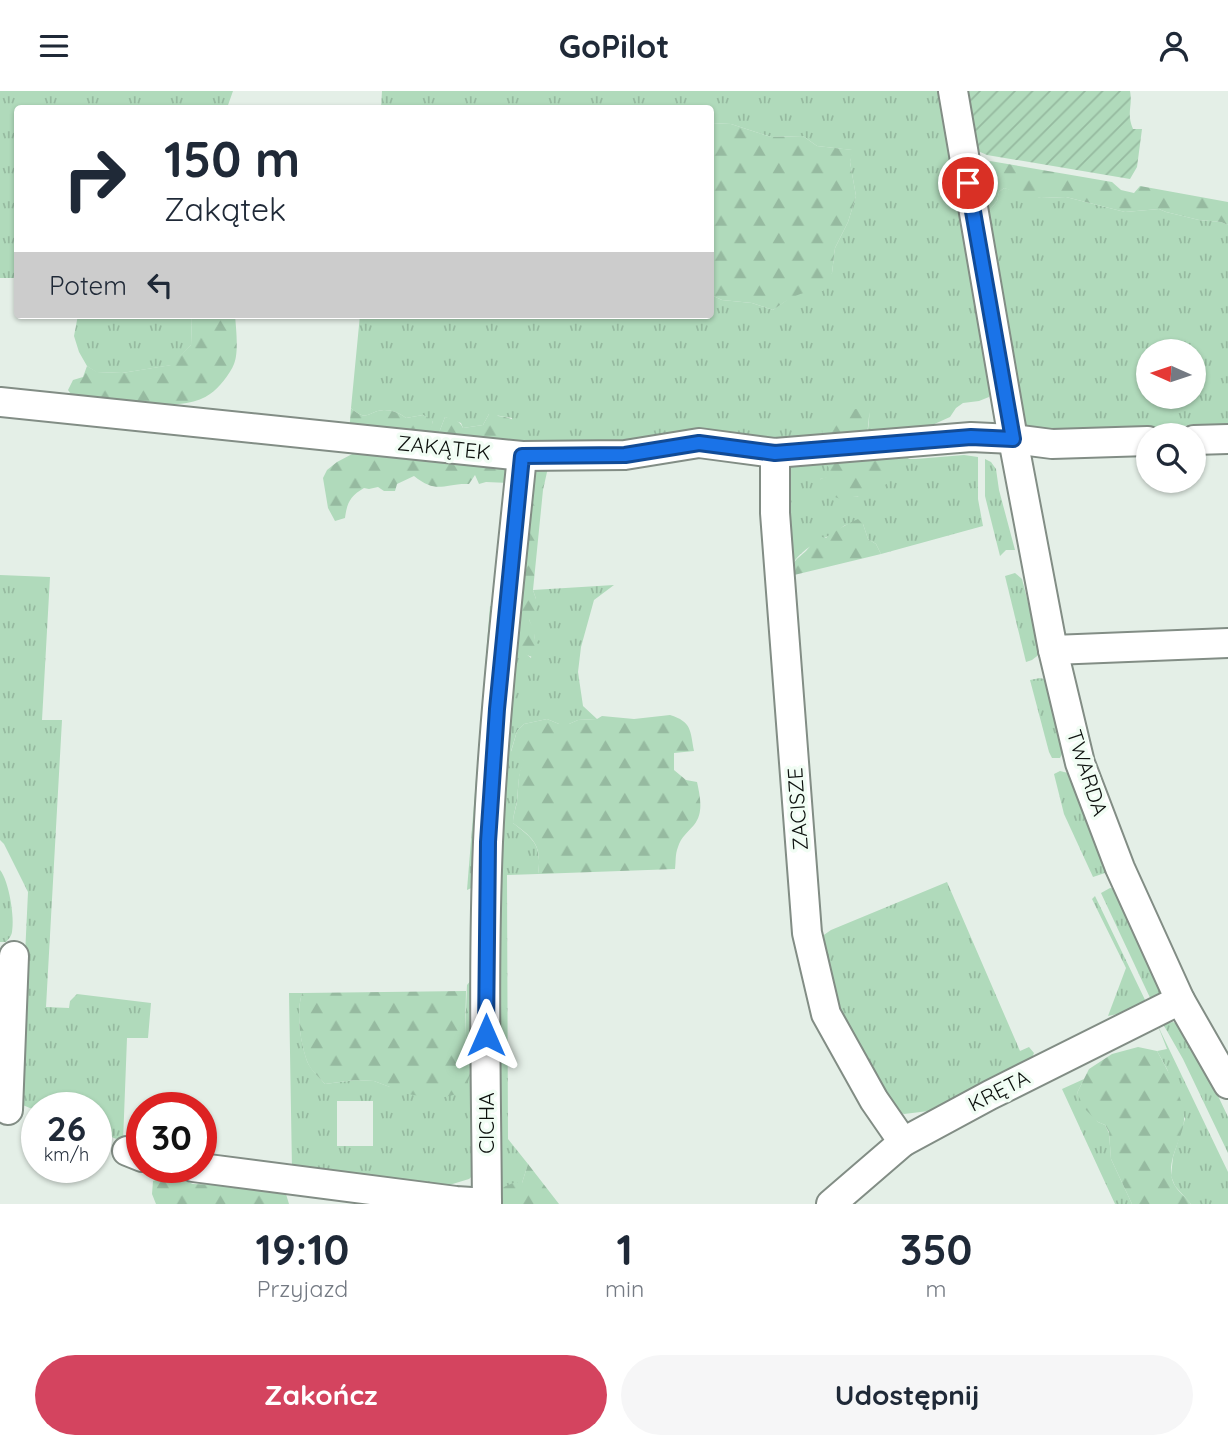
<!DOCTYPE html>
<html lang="pl">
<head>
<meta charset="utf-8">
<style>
	:root { --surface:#fff; --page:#f6f6f7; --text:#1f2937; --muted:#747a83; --accent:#d4445f }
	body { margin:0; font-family:Quicksand,sans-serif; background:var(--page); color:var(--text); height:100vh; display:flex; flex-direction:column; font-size:26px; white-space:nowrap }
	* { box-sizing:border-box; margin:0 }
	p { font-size:23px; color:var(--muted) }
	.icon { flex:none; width:38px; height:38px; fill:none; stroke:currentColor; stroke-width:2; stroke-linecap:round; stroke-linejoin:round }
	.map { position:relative; height:1113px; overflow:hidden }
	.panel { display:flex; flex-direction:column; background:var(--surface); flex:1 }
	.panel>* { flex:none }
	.top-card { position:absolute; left:14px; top:14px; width:700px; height:214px; border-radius:7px; box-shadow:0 2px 5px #0004; background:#fff; color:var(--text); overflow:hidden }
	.needle { width:46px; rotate:273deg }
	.buttons { position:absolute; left:1136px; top:248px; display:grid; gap:14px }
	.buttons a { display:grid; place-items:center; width:70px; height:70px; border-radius:50%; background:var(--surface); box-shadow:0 2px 5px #0004; font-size:35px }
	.speed { position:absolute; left:21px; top:1001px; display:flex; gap:14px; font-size:35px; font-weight:700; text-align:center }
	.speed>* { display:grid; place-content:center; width:91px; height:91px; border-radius:50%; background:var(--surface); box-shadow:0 2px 5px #0004; line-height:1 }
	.speed small { font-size:18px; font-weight:400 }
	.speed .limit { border:10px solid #d22; background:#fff; color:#111 }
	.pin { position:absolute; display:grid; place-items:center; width:60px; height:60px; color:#fff; margin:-30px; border:4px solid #fff; border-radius:50%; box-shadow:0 2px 7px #0007 }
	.me { position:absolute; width:77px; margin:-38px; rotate:0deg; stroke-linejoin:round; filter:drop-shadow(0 0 5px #0008) }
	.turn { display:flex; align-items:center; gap:24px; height:147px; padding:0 35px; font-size:32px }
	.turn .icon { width:91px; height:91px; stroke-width:2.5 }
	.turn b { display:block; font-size:49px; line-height:60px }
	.then { display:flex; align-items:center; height:66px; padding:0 35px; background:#0003; gap:14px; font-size:26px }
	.eta { display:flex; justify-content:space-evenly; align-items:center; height:119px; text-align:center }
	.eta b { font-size:42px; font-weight:700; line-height:49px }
	.button { display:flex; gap:14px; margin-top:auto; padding:14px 35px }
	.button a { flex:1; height:80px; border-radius:42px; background:var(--accent); color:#fff; font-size:28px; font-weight:700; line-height:80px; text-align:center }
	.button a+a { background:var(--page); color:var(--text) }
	header { display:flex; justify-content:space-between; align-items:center; height:91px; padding:0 35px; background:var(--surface); font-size:32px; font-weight:700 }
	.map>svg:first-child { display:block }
</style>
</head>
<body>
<header><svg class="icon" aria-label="menu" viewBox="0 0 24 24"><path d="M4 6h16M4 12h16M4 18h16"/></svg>GoPilot<svg class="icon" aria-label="person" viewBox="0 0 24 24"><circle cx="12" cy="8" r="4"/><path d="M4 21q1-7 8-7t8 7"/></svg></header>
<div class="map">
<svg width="1228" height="1113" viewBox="0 0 1228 1113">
	<defs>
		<pattern id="grass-tufts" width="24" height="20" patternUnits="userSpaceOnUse" patternTransform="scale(1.75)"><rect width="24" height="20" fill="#b0dabb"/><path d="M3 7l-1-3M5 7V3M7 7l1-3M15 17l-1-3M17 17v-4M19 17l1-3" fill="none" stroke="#96baa0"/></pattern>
		<pattern id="forest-firs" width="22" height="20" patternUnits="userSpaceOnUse" patternTransform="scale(1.75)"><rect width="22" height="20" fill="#b0dabb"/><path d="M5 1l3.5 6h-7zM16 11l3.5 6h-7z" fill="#96baa0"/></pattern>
		<pattern id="garden-furrows" width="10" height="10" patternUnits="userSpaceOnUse" patternTransform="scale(1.75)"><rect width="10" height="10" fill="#b0dabb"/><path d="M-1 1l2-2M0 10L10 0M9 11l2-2" fill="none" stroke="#96baa0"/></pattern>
	</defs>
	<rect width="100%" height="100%" fill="#e4efe7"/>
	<!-- grass -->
	<g fill="url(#grass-tufts)" fill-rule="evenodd">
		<path d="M0,0H233L227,17L18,18L17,187H0Z"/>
		<path d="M382,0H942L994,278L989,306L979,310L963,312L956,317L950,326L910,344L867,350C867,340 870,331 869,321L822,349L747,350L697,339L680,340L664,348L657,355L505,356L512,327L489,323L483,334L463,337L461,332L445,326L437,347L426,351L433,330L423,324L406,327C400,322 392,319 384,319C368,320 367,332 351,317L360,224H710L711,204L722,209L752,212L773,219L791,206L809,199L832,182L835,157L848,131L856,105L850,71L852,59L817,55L803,45L771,46L731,33L711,32L710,18L381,17Z"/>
		<path d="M1004,97L1041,107L1066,106L1125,121L1159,118L1166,121L1199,129L1221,131L1228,134V333L1158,336L1135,339L1115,336L1090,337L1074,341L1028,340L1020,320L990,134L989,120L997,110L999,101ZM1148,261H1194V306H1148Z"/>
		<path d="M78,224L92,225L95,224H192L191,254L172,274L122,282L96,281L87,275L79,261L74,245Z"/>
		<path d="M904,363L909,368H916L964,364L978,366V408L983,435L881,463L876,453L868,448L863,433C858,433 850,432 846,434C842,435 840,439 837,441C822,448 801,458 792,474L781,393L788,377L801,368L826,365L830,378V386L820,388L847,404L858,406L876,365Z"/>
		<path d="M985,368L991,371L996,378L999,399L1015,459H1006L1000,465L985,405Z"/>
		<path d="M1015,482L1022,488L1041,562L1032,569L1026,571L1005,485Z"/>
		<path d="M0,484L50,486L42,629H62L46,916L69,917L70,910L77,903L151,912L148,947H127L123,1051L96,1039V1017H37V1020L18,1012L28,801L4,753L0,749Z"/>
		<path d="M614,494L594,509L581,556L578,581L583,615L597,628L578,629L569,633H559L547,628L524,633L517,640L511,660L525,670C517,684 519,694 517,709C516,717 513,724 513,732C535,749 542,755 538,783L507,784L508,1048L528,1073L522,1092L495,1100L496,877L510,555L524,561L531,567C535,549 537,546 529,529L536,508L533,499Z"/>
		<path d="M490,515H497L478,794L467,799Z"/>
		<path d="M1040,587L1048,589L1063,661L1060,667H1052L1049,661L1030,589Z"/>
		<path d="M1060,680L1072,683L1109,772L1105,782L1093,786L1064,723L1054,683Z"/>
		<path d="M0,779C9,790 15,827 12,841C11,846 9,847 6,851H0Z"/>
		<path d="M947,791L1020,960L1029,956L1034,962L1031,969L937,1019L904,1023L884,1015L829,905L818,848L831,839Z"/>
		<path d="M1110,797L1121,798L1163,893L1161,904L1152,911L1101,802Z"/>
		<path d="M1095,805L1147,913L1137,919L1108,925L1126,877L1092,808Z"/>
		<path d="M472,888L477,1081L469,1088L436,1098L352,1082L292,1079L289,902H302C296,923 300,949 307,970C310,978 319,986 325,993L355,989L374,990L390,996L470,984L465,945L467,894ZM337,1010H373V1055H337Z"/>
		<path d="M1173,931L1186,937L1228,1026V1062L1183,968L1163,933Z"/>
		<path d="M1158,935L1228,1081V1113H1191L1175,1095L1171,1085L1173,1066L1185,1028L1167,978L1157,960L1167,958Z"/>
		<path d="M1084,988L1077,1002L1098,1031L1105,1034L1109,1042L1111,1068L1132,1113H1115L1062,998Z"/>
	</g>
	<!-- forest -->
	<g fill="url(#forest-firs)">
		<path d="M711,32L731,33L771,46L803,45L817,55L853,59L850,71L856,105L848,131L835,157L832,182L823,200C801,199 790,207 773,219L752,212L722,209L711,204Z"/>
		<path d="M990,70L1112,91L1121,99L1134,102L1140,95L1228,111V134L1221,131L1199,129L1166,121L1159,118L1125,121L1066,106L1041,107L1026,105L1004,97L999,101L997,110L989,120L990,134L979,100L981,80Z"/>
		<path d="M192,224H235C236,237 239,262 234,273C230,283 219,297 210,303C184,323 108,311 75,309L68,299L73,289L83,286L87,275L97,281L122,282L171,274L191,254Z"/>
		<path d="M351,317C367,332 368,320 384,319C392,319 400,322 406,327L423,324L433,329L430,346L437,347L445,326C454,328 459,329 463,337L483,334L489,323L496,322L498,325C526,328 515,338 505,356L517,377L509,392L486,391L479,393L475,384L469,393C443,392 438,404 414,385L397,393L395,400H384L378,396L369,398L364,397C350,405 347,412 345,427L335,430L328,417L323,387L327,379L337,371L356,361L349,343Z"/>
		<path d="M856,318L869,320C870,335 861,355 877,366C882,369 889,369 894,373L888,392C880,397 872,403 862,405C854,407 848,404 840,408L830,404L820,388L830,385V378L824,371L822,336L839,320Z"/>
		<path d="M549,372L543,399L533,499L536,508V522L529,529L534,538L535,552L540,553L542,558L539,567C529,567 520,560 510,555L534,380Z"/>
		<path d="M858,428L863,433L868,448L876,453L881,463L790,485C793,469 795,470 806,460C811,455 814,449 818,445L826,447C831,442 851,431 858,428Z"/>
		<path d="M670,624C692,631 690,639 694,660L674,662V679L686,689L697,691C700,705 704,722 694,734C688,741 681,746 678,756C675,763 676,771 675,778L538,783C542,755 535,748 513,732C513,724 516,718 517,710C519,695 517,683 524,670L511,661L517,640L524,633L547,628L559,633H569L578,629L597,628L602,625L634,628Z"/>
		<path d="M466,900L465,945L470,984L465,1001L437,1008L408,1003L374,990L355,989L325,993C319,986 310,979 307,970C300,950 296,922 302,902Z"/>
		<path d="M1138,956L1157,960C1166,977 1186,1010 1184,1030C1182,1050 1164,1072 1174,1093C1177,1100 1186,1106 1191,1113H1132L1111,1068L1109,1041L1105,1034L1098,1031L1085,1018L1077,1002L1089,978L1112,963Z"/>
		<path d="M528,1073L559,1113H495V1100L513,1092H522Z"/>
		<path d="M171,1084L193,1093L228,1094L277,1089L286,1103L289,1113H156L152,1103L153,1090Z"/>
	</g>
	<!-- garden -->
	<path fill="url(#garden-furrows)" d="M962,0H1130C1133,16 1126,21 1133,38H1142L1137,76L1130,88L987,64L971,57Z"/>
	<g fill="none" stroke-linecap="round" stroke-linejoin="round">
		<!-- minor casing -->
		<g stroke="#828d85" stroke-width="32">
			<g id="minor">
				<path d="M953,0L1013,348L1053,559L1080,672L1120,777L1180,909L1228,993"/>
				<path d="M0,311L522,365L625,364L699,352L775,362L971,346L1013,348L1052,353L1148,350"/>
				<path d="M1194,349L1228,348"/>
				<path d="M775,362V422L807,842L826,923L874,1009L903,1051"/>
				<path d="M1053,559L1228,552"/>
				<path d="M8,1019L14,865"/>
				<path d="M127,1060L142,1066"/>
				<path d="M193,1076L456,1110L487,1112"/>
				<path d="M487,1113C486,993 483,872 488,751C494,622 509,493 522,365"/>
				<path d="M831,1113L903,1051L990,1004L1180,909"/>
			</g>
		</g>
		<!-- minor -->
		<use href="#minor" stroke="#fff" stroke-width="28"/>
	</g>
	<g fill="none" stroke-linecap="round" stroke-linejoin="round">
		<!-- route casing -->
		<g stroke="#114b97" stroke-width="18">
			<path id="route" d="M486,944L488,751L497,618L522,365L625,364L699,352L775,362L971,346L1013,348L968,92"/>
		</g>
		<!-- route -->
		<use href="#route" stroke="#1a73e8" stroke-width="12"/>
	</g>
	<g text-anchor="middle" stroke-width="7" stroke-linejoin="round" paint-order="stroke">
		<!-- street labels -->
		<g font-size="21" fill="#0c100d" stroke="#f1fdf4">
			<text transform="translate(444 357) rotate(6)" y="7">ZAKĄTEK</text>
			<text transform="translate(1087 682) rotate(72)" y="7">TWARDA</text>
			<text transform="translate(798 718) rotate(-94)" y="7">ZACISZE</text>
			<text transform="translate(999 1000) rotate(-27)" y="7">KRĘTA</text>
			<text transform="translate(487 1032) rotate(-90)" y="7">CICHA</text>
		</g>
	</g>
</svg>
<div class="buttons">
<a><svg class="needle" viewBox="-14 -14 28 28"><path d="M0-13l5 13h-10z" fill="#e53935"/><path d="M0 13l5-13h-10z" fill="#747a83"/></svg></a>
<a><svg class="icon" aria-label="search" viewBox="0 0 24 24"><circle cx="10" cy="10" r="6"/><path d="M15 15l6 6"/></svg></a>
</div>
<div class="speed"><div>26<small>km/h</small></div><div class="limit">30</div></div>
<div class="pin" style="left:968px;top:92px;background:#d93025"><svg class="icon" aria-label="arrive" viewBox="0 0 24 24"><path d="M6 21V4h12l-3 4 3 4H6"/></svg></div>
<svg class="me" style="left:486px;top:944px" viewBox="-20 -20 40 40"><path d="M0-17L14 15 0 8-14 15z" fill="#1a73e8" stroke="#fff" stroke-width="4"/></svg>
<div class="top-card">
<div class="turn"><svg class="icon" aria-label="right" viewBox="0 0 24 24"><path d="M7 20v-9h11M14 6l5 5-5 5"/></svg><div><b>150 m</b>Zakątek</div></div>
<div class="then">Potem<svg class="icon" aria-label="left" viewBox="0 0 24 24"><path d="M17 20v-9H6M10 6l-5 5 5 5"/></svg></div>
</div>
</div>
<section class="panel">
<div class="eta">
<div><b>19:10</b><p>Przyjazd</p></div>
<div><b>1</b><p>min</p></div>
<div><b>350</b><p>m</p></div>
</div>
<div class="button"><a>Zakończ</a><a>Udostępnij</a></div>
</section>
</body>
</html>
